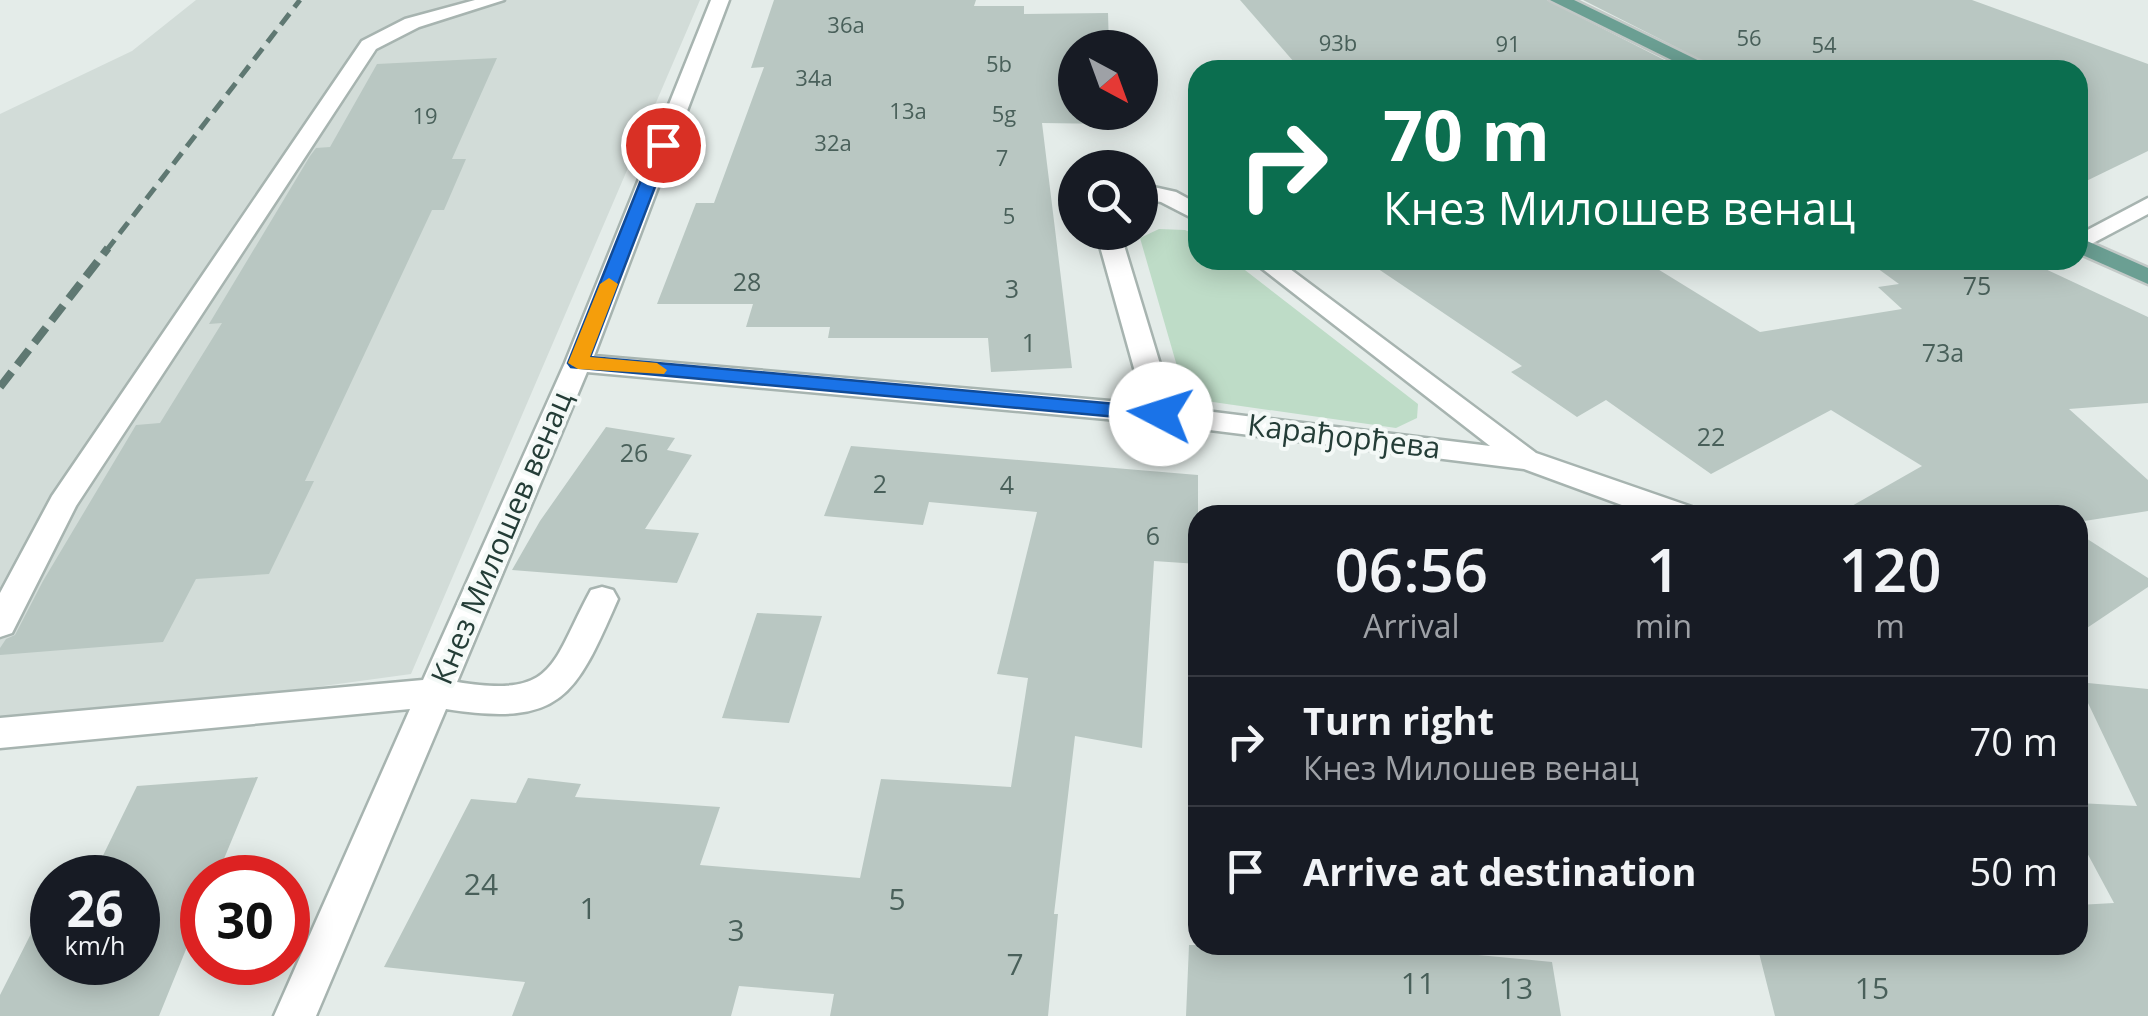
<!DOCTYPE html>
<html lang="en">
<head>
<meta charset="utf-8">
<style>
	:root { --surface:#171b24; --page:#242831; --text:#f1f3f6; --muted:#9ea1a6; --line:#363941 }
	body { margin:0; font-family:"Open Sans",sans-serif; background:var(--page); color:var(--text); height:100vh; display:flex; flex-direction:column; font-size:38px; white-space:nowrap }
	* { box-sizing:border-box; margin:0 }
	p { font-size:32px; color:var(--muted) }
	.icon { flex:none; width:55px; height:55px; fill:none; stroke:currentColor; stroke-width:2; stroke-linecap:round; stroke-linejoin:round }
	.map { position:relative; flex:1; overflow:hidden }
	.side { position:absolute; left:1188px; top:505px; width:900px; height:450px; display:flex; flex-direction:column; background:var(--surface); border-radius:30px; box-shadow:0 5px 25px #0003 }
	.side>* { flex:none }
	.guide { position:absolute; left:1188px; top:60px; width:900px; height:210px; border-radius:30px; box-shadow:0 5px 25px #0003; background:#0b6e4f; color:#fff; overflow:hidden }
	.needle { width:65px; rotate:139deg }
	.controls { position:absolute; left:1058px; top:30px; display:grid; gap:20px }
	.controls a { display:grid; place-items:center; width:100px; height:100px; border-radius:50%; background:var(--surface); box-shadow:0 5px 25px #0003; font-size:50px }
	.speed { position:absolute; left:30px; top:855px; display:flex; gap:20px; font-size:50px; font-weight:700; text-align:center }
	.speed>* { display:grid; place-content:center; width:130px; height:130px; border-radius:50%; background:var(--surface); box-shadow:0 5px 25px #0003; line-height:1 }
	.speed small { font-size:25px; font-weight:400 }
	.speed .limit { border:15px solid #d22; background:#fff; color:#111 }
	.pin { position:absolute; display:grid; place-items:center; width:85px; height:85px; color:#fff; margin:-42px; border:5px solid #fff; border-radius:50%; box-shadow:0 2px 10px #0007 }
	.me { position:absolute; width:110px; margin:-55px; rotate:275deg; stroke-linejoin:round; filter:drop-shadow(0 0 8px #0008) }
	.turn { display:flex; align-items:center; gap:35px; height:210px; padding:0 30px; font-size:45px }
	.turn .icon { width:130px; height:130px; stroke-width:2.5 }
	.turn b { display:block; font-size:70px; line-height:85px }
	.eta { display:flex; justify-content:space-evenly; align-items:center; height:170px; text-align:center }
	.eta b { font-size:60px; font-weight:600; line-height:70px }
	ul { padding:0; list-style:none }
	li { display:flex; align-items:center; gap:30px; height:130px; padding:0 30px; border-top:2px solid var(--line) }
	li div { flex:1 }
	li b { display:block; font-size:38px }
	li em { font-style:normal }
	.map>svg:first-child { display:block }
</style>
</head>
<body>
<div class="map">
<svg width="2148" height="1016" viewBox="0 0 2148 1016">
	<rect width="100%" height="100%" fill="#e4ece9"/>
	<!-- built -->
	<path fill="#d2dcd8" d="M196,0H700L411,674L0,730V114L132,51Z"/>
	<!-- green -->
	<path fill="#bedcc7" d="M1159,229L1185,230L1197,235L1198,260H1232L1418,404L1417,418L1396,428L1199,400L1183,387L1140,238Z"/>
	<!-- building -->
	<g fill="#b9c7c2">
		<path d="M774,0H976L974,6H1024V14L1108,13L1109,48H1075V112H1111L1112,124L1042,123L1072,368L991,372L988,338H828L830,327H746L753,304H657L696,203H714L764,67L751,68Z"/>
		<path d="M1240,0H1547L1684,70H1301Z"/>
		<path d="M1583,0H1972L2148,64V151L2078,185V70H1721Z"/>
		<path d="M497,58L452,159H466L444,210H432L305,481H314L269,574L196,579L163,642L0,655V648L6,639L15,635L43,581L136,425L160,423L222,323L209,324L310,156L316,148L330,147L377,64Z"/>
		<path d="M1365,260H1643L1760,332L1902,309L1878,287L1899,284L1866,260H2026L2148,317V403L2069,409L2148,480V511L2078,522V515H1836L1922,466L1831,410L1711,474L1606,400L1577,417L1511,372L1522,366Z"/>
		<path d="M606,427L675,438L667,450L692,455L645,529L699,533L677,583L512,570L540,521Z"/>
		<path d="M851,446L1198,475V564L1154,561L1142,748L1075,736L1054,914H1058L1048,1016H830L834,994L739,986L731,1016H512L525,982L384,967L471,799L516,803L528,778L581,784L575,797L720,807L700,865L860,878L881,779L1011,787L1028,678L997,674L1037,512L929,502L923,525L824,516Z"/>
		<path d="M2078,533L2148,578V587L2078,634Z"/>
		<path d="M757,613L822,616L789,723L722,718Z"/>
		<path d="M2078,682L2148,689V1016H1775L1757,945H2078V905L2114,903L2078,836V803L2137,806Z"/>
		<path d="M258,777L216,878H202V910L159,1016H0V995L45,906H52V962H138V878H92L137,786Z"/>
		<path d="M1189,945H1456L1457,953L1552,962L1561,1016H1186Z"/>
	</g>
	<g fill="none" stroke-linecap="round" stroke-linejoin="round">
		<!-- minor casing -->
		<g stroke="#a7b4b0" stroke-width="5">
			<g id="minor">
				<path d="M475,0H504L419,27L376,49L76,506L12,633L0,637V593L52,496L362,41L405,19Z"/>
				<path d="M711,0H729L594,356L1144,404L1096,232H1120L1173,407L1490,446L1251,260H1278L1536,453L1692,507L1696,515H1649L1524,469L1161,424L587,372L457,682C557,698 550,665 591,590L602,587L613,590L618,599C575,697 562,727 446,709L316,1016H274L410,709L0,748V718L423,680L565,363Z"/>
				<path d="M1140,184L1176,192L1198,204V221L1161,202L1140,198Z"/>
				<path d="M2148,198V214L2078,251V235Z"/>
			</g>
		</g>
		<!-- major casing -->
		<g stroke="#c2c9c7" stroke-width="5">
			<g id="major">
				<path d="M1550,0H1574L1718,70H1692Z"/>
				<path d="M2078,237L2148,268V284L2078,253Z"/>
			</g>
		</g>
		<!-- minor -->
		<use href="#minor" fill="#fff" fill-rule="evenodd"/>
		<!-- major -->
		<use href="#major" fill="#6b9f93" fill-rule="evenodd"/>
		<!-- rail-far1 -->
		<path stroke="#5f7872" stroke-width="5" stroke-dasharray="14 8" stroke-linecap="butt" d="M106,251L300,0"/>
		<!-- rail -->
		<path stroke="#5f7872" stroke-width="8" stroke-dasharray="19 9" stroke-linecap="butt" d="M0,387L108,248"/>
	</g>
	<!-- route -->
	<path fill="#1a73e8" stroke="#114b97" stroke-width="2.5" d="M663,140L671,145L590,357L1161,408L1172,414L1161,421L571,367L568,363L655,145Z"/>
	<!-- slow -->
	<path fill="#f59e0b" d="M609,278L618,284L590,357L657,363L667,370L664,374L578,369L568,363L600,284Z"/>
	<g text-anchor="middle" stroke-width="8" stroke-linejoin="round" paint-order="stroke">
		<!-- far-number labels -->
		<g font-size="22" fill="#49605a">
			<text x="846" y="33">36a</text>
			<text x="1749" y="46">56</text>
			<text x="1338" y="51">93b</text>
			<text x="1508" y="52">91</text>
			<text x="1824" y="53">54</text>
			<text x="999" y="72">5b</text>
			<text x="814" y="86">34a</text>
			<text x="908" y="119">13a</text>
			<text x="1004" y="122">5g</text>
			<text x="425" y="124">19</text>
			<text x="833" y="151">32a</text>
			<text x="1002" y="166">7</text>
			<text x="1009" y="224">5</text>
		</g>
		<!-- number labels -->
		<g font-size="25" fill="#49605a">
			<text x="747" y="291">28</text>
			<text x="1977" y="295">75</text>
			<text x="1012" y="298">3</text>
			<text x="1029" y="352">1</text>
			<text x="1943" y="362">73a</text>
			<text x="1711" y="446">22</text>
			<text x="634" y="462">26</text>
			<text x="880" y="493">2</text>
			<text x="1007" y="494">4</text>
			<text x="1153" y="545">6</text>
		</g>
		<!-- street labels -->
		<g font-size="30" fill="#243d37" stroke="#f4f9f7">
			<text transform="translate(1344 437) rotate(7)" y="10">Карађорђева</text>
			<text transform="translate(502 538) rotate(-67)" y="10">Кнез Милошев венац</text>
		</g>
		<!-- near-number labels -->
		<g font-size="30" fill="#49605a">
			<text x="481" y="895">24</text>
			<text x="897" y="910">5</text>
			<text x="588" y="919">1</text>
			<text x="736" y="941">3</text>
			<text x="1015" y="975">7</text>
			<text x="1418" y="994">11</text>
			<text x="1516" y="999">13</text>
			<text x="1872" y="999">15</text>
		</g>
	</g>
</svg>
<div class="controls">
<a><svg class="needle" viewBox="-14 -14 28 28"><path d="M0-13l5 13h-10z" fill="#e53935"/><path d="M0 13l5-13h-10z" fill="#9ea1a6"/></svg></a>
<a><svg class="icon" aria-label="search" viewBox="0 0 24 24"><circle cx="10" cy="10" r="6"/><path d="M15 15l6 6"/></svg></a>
</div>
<div class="speed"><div>26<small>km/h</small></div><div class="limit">30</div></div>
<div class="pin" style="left:663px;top:145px;background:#d93025"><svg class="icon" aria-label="arrive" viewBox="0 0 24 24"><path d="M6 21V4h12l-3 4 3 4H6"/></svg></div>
<svg class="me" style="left:1161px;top:414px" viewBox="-20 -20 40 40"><circle r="19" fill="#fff"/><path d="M0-13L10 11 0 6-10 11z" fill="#1a73e8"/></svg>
<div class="guide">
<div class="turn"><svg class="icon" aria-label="right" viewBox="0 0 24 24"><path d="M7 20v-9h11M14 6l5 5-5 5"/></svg><div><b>70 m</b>Кнез Милошев венац</div></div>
</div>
<section class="side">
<div class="eta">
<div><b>06:56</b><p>Arrival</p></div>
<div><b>1</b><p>min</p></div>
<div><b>120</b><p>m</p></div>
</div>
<ul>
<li><svg class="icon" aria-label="right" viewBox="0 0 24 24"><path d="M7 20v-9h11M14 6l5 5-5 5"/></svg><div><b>Turn right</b><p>Кнез Милошев венац</p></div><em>70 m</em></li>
<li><svg class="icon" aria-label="arrive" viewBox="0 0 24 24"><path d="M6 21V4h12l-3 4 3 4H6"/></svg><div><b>Arrive at destination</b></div><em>50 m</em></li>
</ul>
</section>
</div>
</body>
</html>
